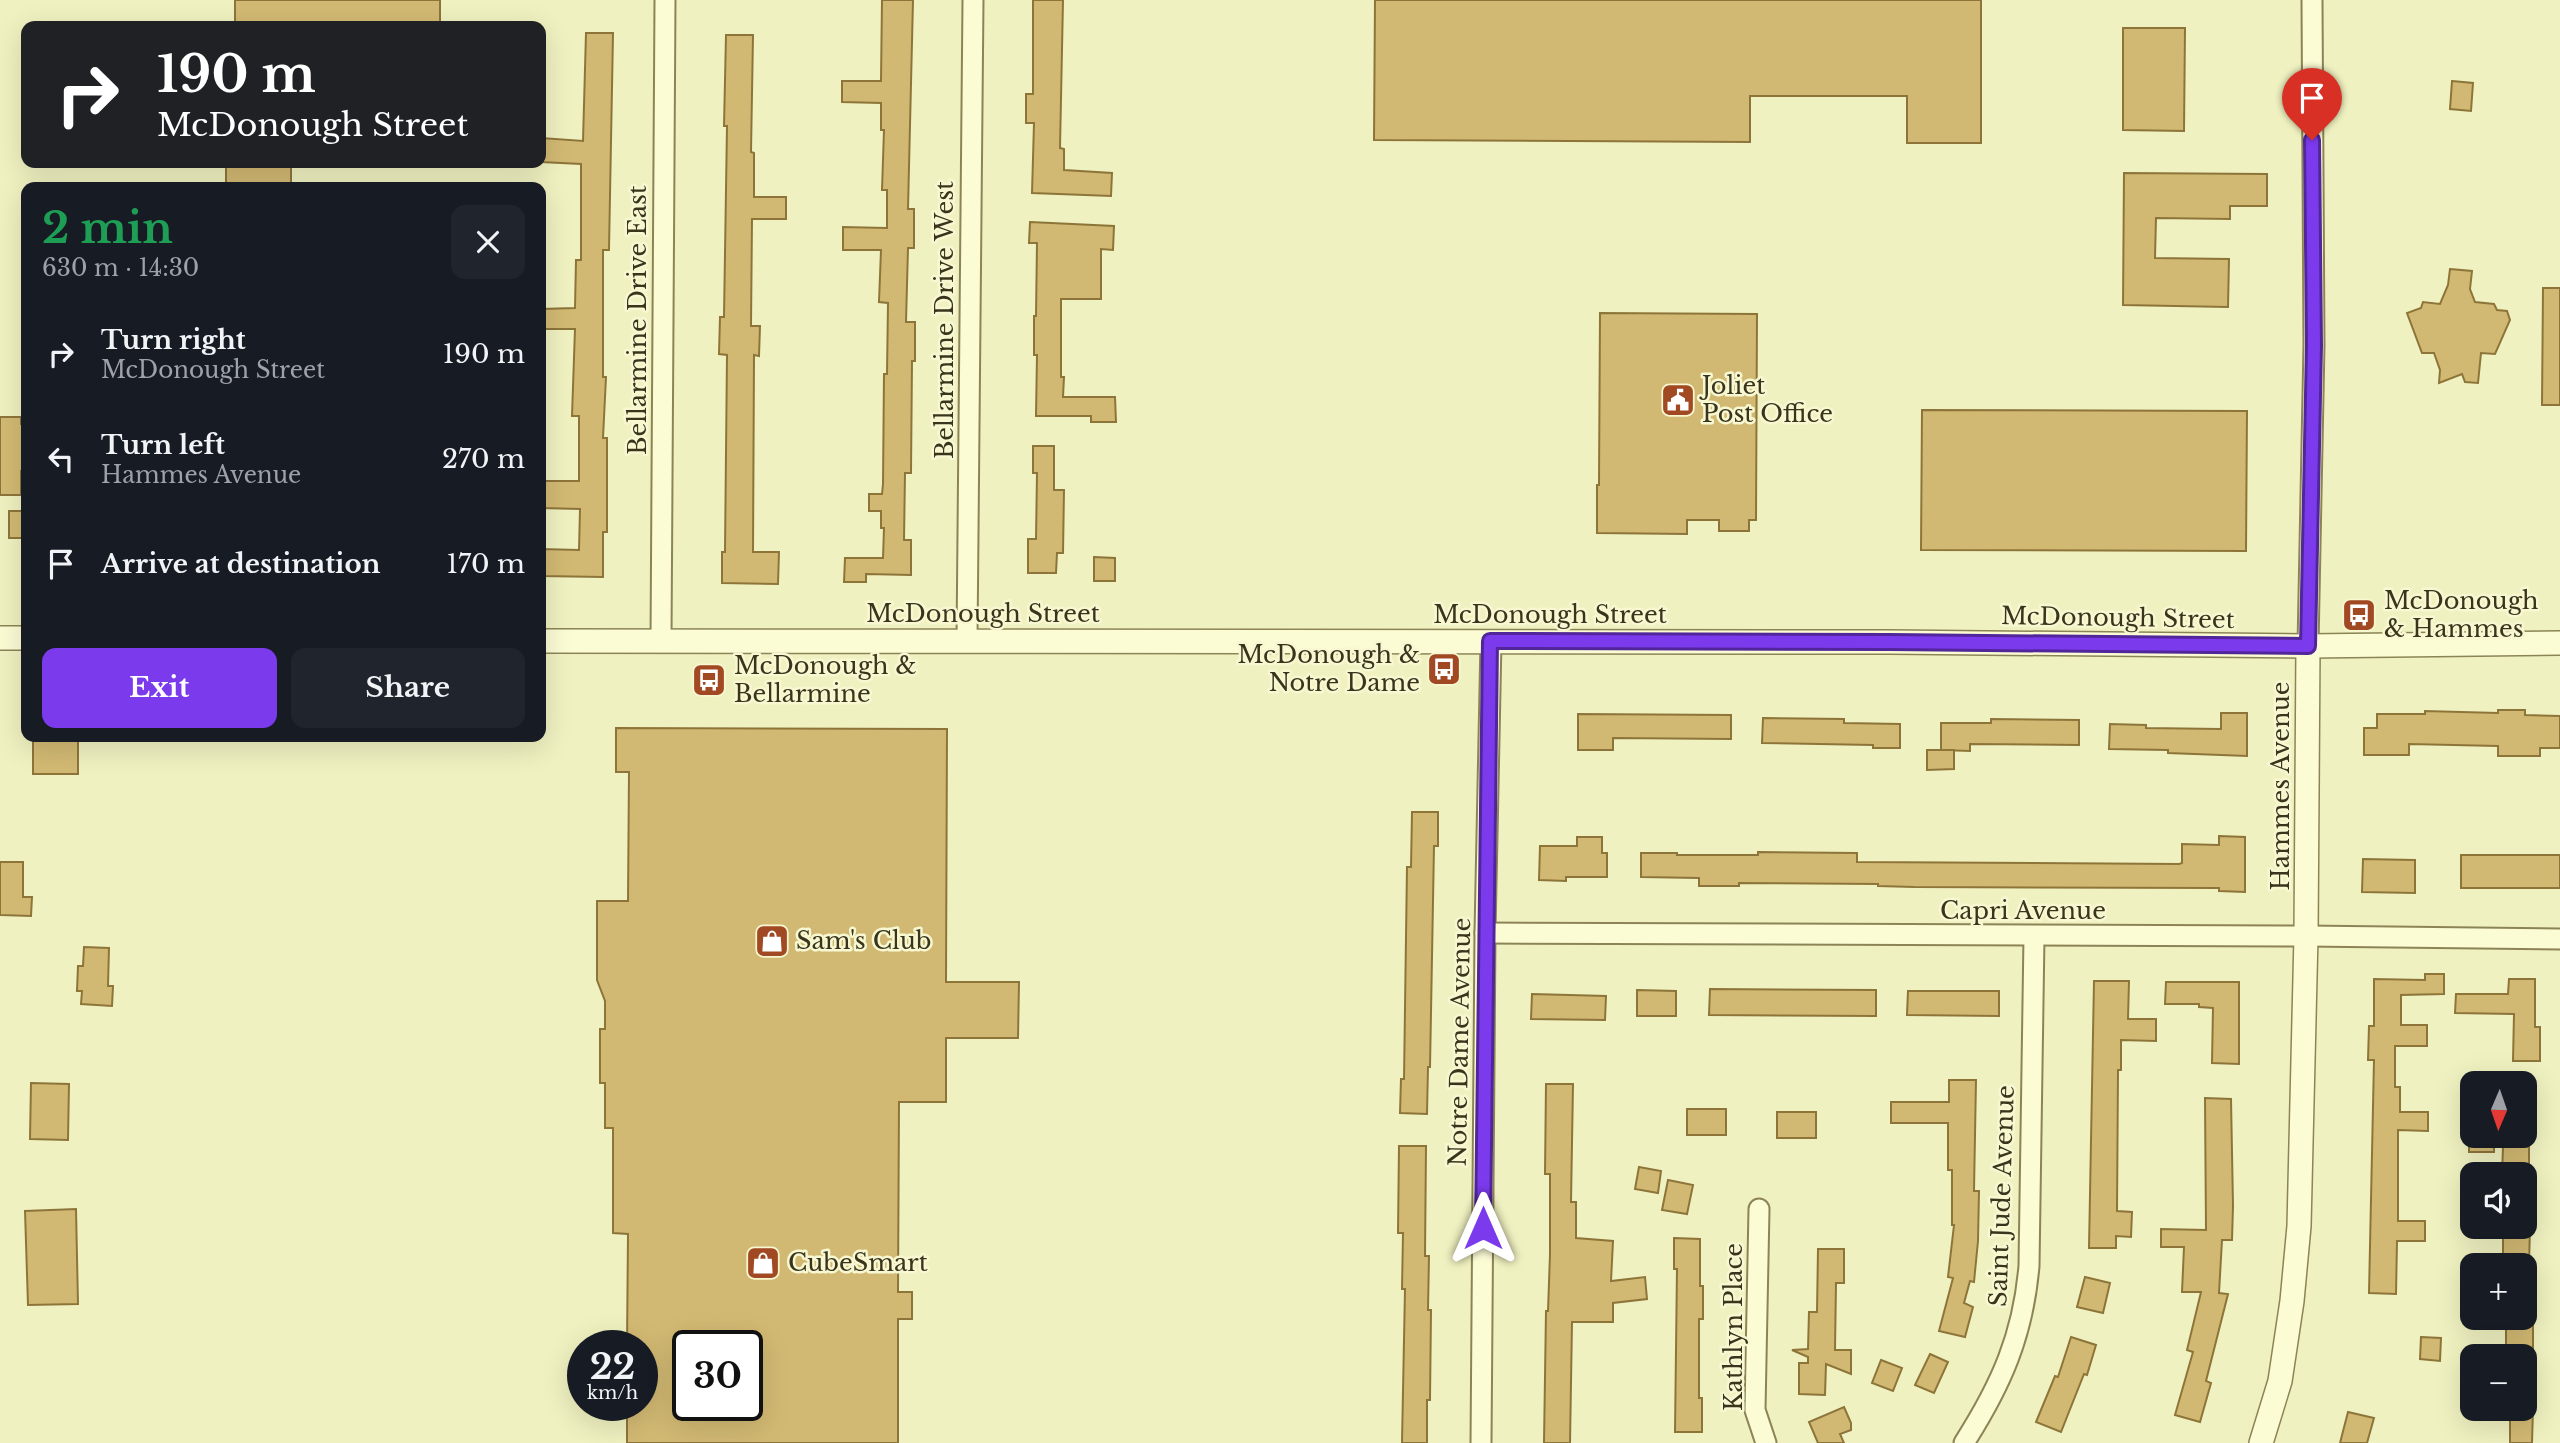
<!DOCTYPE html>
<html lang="en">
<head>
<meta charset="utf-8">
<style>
	:root { --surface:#171b24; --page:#20242c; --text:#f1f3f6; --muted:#9ea1a6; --accent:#7c3aed }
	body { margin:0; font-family:"Libre Baskerville",serif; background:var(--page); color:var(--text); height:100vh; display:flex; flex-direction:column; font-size:26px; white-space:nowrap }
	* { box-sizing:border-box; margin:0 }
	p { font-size:23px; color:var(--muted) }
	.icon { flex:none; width:38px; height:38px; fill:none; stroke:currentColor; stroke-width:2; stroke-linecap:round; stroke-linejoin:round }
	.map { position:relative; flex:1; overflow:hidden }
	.sheet { position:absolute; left:21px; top:182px; width:525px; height:560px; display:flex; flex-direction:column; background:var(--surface); border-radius:14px; box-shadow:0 7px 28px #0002 }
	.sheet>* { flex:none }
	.guide { position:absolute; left:21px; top:21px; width:525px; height:147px; border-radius:14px; box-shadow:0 7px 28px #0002; background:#202124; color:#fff; overflow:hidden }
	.needle { width:46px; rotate:182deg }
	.tools { position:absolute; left:2460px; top:1071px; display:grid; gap:14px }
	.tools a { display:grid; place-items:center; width:77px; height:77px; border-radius:14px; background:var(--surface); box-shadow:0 7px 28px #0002; font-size:35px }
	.speed { position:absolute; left:567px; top:1330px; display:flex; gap:14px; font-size:35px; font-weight:700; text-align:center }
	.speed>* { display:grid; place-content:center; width:91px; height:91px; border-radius:50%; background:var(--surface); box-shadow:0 7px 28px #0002; line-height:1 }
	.speed small { font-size:18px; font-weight:400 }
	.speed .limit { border:4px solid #111; border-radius:10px; background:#fff; color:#111 }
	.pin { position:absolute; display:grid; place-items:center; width:60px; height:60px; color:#fff; margin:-72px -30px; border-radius:50% 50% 50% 0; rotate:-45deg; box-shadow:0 0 7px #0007 }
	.pin .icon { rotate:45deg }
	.me { position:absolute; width:77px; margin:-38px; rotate:0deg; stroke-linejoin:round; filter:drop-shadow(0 0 5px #0008) }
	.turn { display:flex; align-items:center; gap:24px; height:147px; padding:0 21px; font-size:32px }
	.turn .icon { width:91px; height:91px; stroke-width:2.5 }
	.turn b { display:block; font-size:49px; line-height:60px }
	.round { display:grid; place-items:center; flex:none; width:74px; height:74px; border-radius:14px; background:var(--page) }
	.headline { display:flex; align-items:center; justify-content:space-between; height:119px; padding:0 21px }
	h1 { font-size:42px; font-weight:800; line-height:52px; color:#1e9e55 }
	.action { display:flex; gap:14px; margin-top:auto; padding:14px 21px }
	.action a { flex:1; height:80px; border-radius:14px; background:var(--accent); color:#fff; font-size:28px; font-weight:800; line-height:80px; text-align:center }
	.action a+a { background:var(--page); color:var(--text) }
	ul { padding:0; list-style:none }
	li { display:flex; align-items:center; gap:21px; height:105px; padding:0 21px }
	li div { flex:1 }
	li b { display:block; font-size:26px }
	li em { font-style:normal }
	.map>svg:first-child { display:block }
</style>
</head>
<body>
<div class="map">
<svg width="2560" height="1443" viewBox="0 0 2560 1443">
	<rect width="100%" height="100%" fill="#f0f1c0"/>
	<!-- building -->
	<g fill="#d2b973" stroke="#8d753a" stroke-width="2" fill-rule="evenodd">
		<rect x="235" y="0" width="205" height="26"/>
		<path d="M882,0H913L908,209H914V248H908L906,322H915V361H912L911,473H905L904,540H911V575L866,574V582H844L845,558H883L884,528H881V511H869V494H882L883,484L884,374H887L888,303L879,302L881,250H843V227L887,228V190H882L884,130H881V103L842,102V81H881Z"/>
		<path d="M1033,0H1063L1060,148L1064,149V170L1112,173L1111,196L1032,193L1034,123H1026V94H1033Z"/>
		<path d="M1375,0H1981V143H1907V96H1750V142L1374,140Z"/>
		<path d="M2123,28H2185L2184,131L2123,130Z"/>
		<path d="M586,33H613L609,250H603V377H606L603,438H607V532H603V577L541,576V549L579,550L580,509L541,508V481H579V416H572L575,329H541V309L575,308L576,260H581V164L541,162V158L542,138L583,141Z"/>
		<path d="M726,35H753L751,152L754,153V197H786V219H752L751,326H760L759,356L754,355L753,552H779L778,584L722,583V552H725L727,355L719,354L720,317H724L727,126H724Z"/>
		<path d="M2452,81L2473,83L2471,111L2450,109Z"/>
		<rect x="226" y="163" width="65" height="24"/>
		<path d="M2124,173L2267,174V206H2230V219L2156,218L2155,258L2229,259L2228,307L2123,305Z"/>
		<path d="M1030,222L1114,226L1113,250L1101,249V299H1061V377H1064L1063,397H1115L1116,422H1091V416H1036L1037,355H1034V316H1036L1037,243H1029Z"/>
		<path d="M2450,269L2472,271L2470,289L2475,302L2494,304L2497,310L2507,311L2510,320L2495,354L2481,353L2478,383L2465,382L2462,374L2439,383L2440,370L2434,353H2422L2407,313L2421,308L2423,302L2440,304L2448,285Z"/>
		<path d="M2543,288H2560V405H2542Z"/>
		<path d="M1600,313L1757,314L1756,520H1749V531H1719V520H1687V534L1597,533V485H1599Z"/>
		<path d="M1922,410L2247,411L2246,551L1921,550Z"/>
		<path d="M0,417H21V424H26V471H21V495H0Z"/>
		<path d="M1033,446H1054V490H1064L1063,553H1057L1056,573H1028V539H1036L1037,473H1033Z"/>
		<rect x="9" y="511" width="17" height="27"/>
		<path d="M1094,557L1115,558V581H1094Z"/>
		<path d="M2498,710H2525V715L2560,716V748H2540V756H2498V746L2409,744V755H2364V728H2377V714H2425V711L2498,713Z"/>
		<path d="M2221,713H2247V756L2168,753V750L2109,749L2110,724L2146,725V728L2221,729Z"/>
		<path d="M1578,714L1731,715V739L1613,738V750H1578Z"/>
		<path d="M1763,718L1844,719V723L1900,724V748H1873V745L1762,743Z"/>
		<path d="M1991,719L2079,720V745L1970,744V751L1941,750V723H1991Z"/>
		<path d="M616,728L947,729L946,982H1019L1018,1038H946V1102H899L898,1292H912V1319H898V1443H627V1405H642V1346H627L628,1234L613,1233V1128H605V1083H600V1029H605V1001L597,980V901H628L629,772H616ZM688,1346H747V1405H688Z"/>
		<rect x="33" y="737" width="45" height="37"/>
		<path d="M1927,750H1954V769L1927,770Z"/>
		<path d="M1412,812H1438V846H1434L1430,1067H1428L1427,1114L1400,1113L1401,1079H1404L1407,867H1411Z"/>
		<path d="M2219,836L2245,837V892L2219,891V888L1914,887L1878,886V884L1739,883V886H1699V878L1641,877V853H1677V855H1758V852L1857,853V862L2179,864L2182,863V844L2219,845Z"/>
		<path d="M1577,837H1602V853H1607V877H1566V881L1539,880L1540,846H1577Z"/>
		<rect x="2461" y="855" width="99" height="33"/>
		<path d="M2363,859L2415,860V893L2362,892Z"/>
		<path d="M0,862H23V897H32L31,916L0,915Z"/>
		<path d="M84,947L109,948L108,986H113L112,1006L81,1004L82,991H77L78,966H83Z"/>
		<path d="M2425,974H2444V994L2401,995V1025H2427V1046H2395V1087H2400V1112H2428V1131L2398,1130V1221H2425V1241H2397L2396,1294L2369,1293L2374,1060H2368L2369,1026H2374V979L2425,980Z"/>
		<path d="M2509,979H2535V1027H2540V1061H2513L2514,1014L2455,1013L2456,994H2508Z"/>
		<path d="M2094,981H2129L2128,1019H2156V1041L2121,1040V1070H2118L2117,1211L2132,1212L2131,1237L2116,1236V1248H2089Z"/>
		<path d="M2166,982H2239V1064L2212,1063L2213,1008L2199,1007V1004H2165Z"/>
		<path d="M1710,989L1876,990V1016L1709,1015Z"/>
		<path d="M1637,990L1676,991V1016H1637Z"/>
		<path d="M1908,991H1999V1016L1907,1015Z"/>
		<path d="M1532,994L1606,996L1605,1020L1531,1019Z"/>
		<path d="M1949,1080H1976L1974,1191H1979L1978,1241L1974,1282L1970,1281L1964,1303L1973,1307L1965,1337L1939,1331L1953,1278L1948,1277L1954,1225H1952V1170H1948V1123H1891V1102H1949Z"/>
		<path d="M31,1083L69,1084L68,1140L30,1139Z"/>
		<path d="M1546,1084H1573L1571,1202H1576V1238L1613,1241L1611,1281L1645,1277L1647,1299L1613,1303V1322H1572L1570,1443H1544L1546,1311H1548L1550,1254V1174H1545Z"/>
		<path d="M2205,1098L2231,1099L2233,1206L2232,1240H2222L2219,1293L2228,1294L2206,1381L2211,1383L2200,1422L2175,1415L2193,1352L2187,1350L2201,1292H2182L2184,1247H2161V1229L2206,1230Z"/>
		<rect x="1687" y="1109" width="39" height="26"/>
		<rect x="1777" y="1112" width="39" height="26"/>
		<rect x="2469" y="1136" width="25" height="16"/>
		<path d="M1399,1146H1426L1425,1256H1429L1428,1310H1431L1430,1400H1427V1443H1402L1405,1289H1402L1403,1233H1398Z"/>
		<path d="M2503,1147H2529V1174H2502Z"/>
		<path d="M1639,1167L1661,1171L1658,1193L1635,1189Z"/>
		<path d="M1668,1180L1693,1185L1687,1214L1662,1210Z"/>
		<path d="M76,1209L78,1304L28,1305L25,1211Z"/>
		<path d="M2503,1227H2530L2529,1265H2503Z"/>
		<path d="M1674,1238L1700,1239V1286H1703V1319H1699V1398H1702V1432H1675L1677,1269H1674Z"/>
		<path d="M1818,1249H1844V1283H1836L1835,1350H1851V1374L1826,1364L1825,1395L1799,1394V1363H1808V1357L1792,1350L1808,1349L1809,1312H1817Z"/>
		<path d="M2085,1277L2110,1283L2103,1313L2077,1307Z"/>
		<rect x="2506" y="1318" width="27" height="31"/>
		<path d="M2071,1337L2096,1345L2087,1375L2084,1374L2061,1432L2036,1422L2055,1376L2058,1377Z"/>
		<path d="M2421,1337L2441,1338L2440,1361L2420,1359Z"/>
		<path d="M1930,1354L1948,1362L1934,1393L1915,1385Z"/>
		<path d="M1881,1360L1902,1368L1893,1391L1872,1383Z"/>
		<path d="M1844,1407L1851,1423V1430L1840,1434L1844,1443H1818L1809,1422Z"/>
		<path d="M2510,1409H2533L2532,1443H2510Z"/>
		<path d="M2348,1412L2374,1418L2367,1443H2340Z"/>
	</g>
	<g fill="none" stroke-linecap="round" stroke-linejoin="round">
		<!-- minor casing -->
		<g stroke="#8c8457" stroke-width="23">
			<g id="minor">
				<path d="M967,640L973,0"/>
				<path d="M661,641L665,0"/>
				<path d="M2308,646L2314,345L2312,0"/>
				<path d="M1485,933L2306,936L2560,939"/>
				<path d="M1759,1209L1755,1410L1766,1443"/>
				<path d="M1481,1443L1485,933L1491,641"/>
				<path d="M1964,1443C2001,1385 2023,1336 2029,1266L2034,936"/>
			</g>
		</g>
		<!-- tertiary casing -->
		<g stroke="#8c8457" stroke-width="26">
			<g id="tertiary">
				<path d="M0,638H26"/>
				<path d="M541,641L1890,642L2308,646L2560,643"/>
				<path d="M2261,1443L2280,1381L2292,1301L2299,1226L2306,936L2308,646"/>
			</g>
		</g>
		<!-- minor -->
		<use href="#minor" stroke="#fbfbd4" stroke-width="19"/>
		<!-- tertiary -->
		<use href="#tertiary" stroke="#fbfbd4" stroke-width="23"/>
	</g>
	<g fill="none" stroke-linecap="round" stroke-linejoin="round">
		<!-- route casing -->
		<g stroke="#51269a" stroke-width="18">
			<path id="route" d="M1483,1228L1490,641L1890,642L2308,646L2314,345L2312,140"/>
		</g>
		<!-- route -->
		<use href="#route" stroke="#7c3aed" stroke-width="12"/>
	</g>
	<!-- icons -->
	<defs>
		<g id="civic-square" transform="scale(1.75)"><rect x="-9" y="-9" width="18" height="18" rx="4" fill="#a04922" stroke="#f7f8d1"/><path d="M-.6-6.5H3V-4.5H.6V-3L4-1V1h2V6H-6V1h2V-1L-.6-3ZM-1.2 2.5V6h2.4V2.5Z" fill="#fff"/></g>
		<g id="bus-square" transform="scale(1.75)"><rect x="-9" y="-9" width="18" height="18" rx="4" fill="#a04922" stroke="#f7f8d1"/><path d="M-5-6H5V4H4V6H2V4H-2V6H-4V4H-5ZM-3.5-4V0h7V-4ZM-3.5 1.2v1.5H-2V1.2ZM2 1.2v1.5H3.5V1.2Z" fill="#fff"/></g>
		<g id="shop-square" transform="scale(1.75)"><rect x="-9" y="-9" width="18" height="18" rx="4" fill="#a04922" stroke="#f7f8d1"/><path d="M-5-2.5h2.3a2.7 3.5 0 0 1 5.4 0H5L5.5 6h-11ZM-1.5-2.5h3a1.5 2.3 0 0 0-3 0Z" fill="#fff"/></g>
	</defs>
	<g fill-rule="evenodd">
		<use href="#civic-square" x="1678" y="400"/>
		<use href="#bus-square" x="2359" y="615"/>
		<use href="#bus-square" x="1444" y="669"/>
		<use href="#bus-square" x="709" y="680"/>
		<use href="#shop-square" x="772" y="941"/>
		<use href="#shop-square" x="763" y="1263"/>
	</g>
	<g text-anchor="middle" stroke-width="5" stroke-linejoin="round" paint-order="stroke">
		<!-- street labels -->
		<g font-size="24" fill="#3a341c" stroke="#f7f8d1">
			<text transform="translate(638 320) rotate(-90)" y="8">Bellarmine Drive East</text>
			<text transform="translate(945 320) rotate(-90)" y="8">Bellarmine Drive West</text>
			<text x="983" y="622">McDonough Street</text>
			<text x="1550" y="623">McDonough Street</text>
			<text transform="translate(2118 618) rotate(1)" y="8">McDonough Street</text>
			<text transform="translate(2281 786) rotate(-90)" y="8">Hammes Avenue</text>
			<text x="2023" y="919">Capri Avenue</text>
			<text transform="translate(1460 1042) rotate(-89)" y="8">Notre Dame Avenue</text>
			<text transform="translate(2002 1196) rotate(-88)" y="8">Saint Jude Avenue</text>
			<text transform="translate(1734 1327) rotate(-90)" y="8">Kathlyn Place</text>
		</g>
		<!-- poi labels -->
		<g font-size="24" fill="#3a341c" stroke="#f7f8d1" text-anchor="start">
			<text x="1702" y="394">Joliet<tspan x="1702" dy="28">Post Office</tspan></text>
			<text x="2384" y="609">McDonough<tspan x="2384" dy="28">&amp; Hammes</tspan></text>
			<text x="1420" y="663" text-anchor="end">McDonough &amp;<tspan x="1420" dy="28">Notre Dame</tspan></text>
			<text x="734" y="674">McDonough &amp;<tspan x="734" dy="28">Bellarmine</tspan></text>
			<text x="796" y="949">Sam's Club</text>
			<text x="788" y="1271">CubeSmart</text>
		</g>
	</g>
</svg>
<div class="tools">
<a><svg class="needle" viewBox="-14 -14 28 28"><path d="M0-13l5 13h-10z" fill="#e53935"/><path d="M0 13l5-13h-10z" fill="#9ea1a6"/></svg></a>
<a><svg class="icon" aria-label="sound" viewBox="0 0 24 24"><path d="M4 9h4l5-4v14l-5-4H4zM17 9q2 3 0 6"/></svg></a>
<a>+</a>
<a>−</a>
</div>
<div class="speed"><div>22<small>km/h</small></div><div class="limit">30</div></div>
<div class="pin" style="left:2312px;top:140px;background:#d93025"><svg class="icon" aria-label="arrive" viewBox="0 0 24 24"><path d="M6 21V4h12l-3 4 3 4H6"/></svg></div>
<svg class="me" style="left:1483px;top:1228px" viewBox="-20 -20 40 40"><path d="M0-17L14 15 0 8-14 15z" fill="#7c3aed" stroke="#fff" stroke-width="4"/></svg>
<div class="guide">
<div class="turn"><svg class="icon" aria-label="right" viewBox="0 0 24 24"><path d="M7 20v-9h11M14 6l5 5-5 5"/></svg><div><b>190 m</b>McDonough Street</div></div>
</div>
<section class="sheet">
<div class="headline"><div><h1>2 min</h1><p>630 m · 14:30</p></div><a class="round"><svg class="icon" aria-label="close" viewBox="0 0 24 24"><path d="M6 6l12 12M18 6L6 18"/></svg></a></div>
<ul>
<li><svg class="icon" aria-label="right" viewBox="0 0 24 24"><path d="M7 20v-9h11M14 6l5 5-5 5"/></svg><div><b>Turn right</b><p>McDonough Street</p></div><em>190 m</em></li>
<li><svg class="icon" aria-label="left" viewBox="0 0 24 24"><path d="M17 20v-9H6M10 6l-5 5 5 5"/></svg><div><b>Turn left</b><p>Hammes Avenue</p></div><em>270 m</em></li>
<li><svg class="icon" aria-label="arrive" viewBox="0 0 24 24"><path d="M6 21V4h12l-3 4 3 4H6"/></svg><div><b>Arrive at destination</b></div><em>170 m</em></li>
</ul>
<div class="action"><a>Exit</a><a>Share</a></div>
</section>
</div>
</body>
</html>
